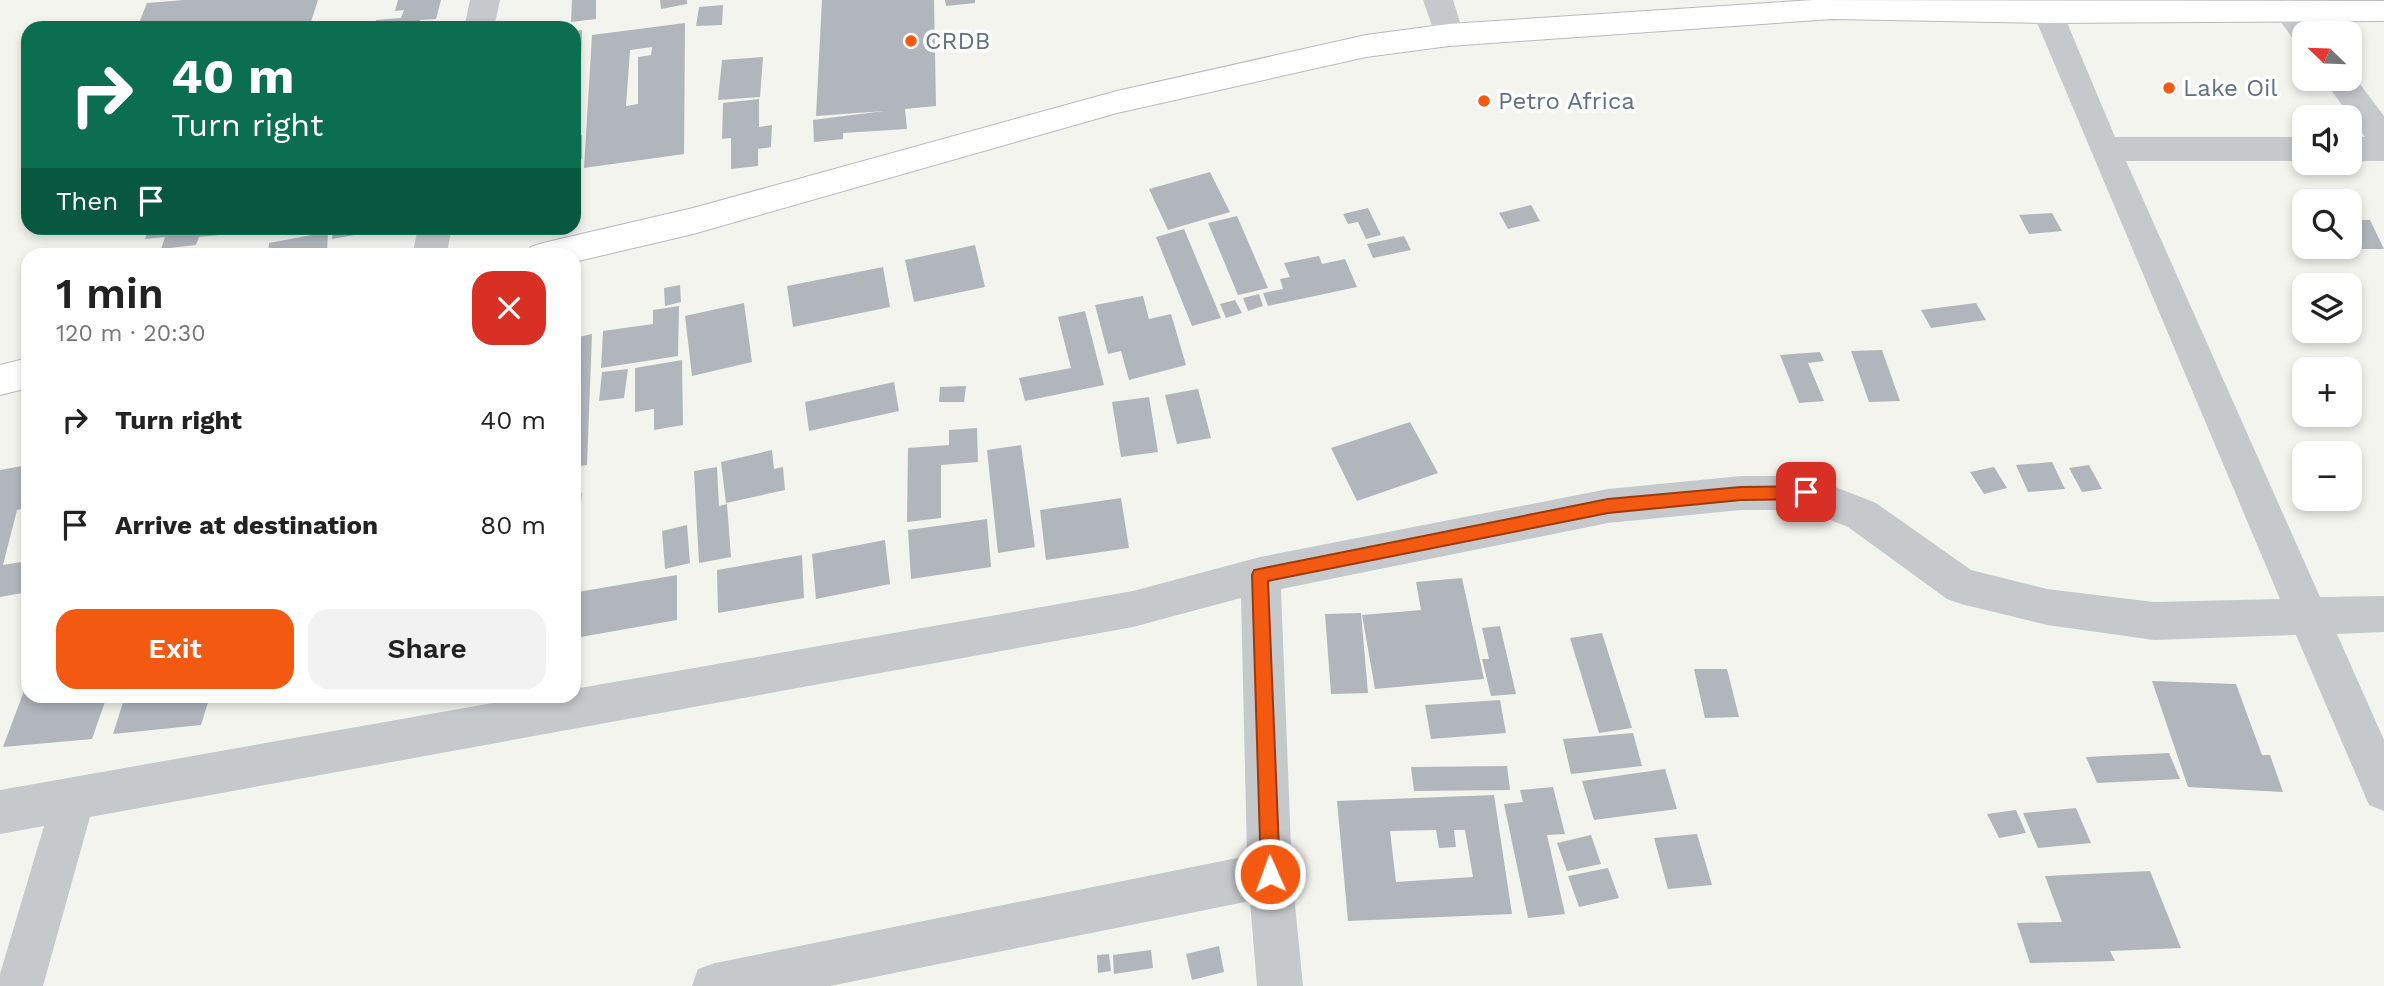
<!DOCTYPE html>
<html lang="en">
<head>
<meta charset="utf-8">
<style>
	:root { --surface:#fff; --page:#f2f2f2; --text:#222; --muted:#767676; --accent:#f35910 }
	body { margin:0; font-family:"Work Sans",sans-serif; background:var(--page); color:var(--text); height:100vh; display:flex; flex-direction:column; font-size:26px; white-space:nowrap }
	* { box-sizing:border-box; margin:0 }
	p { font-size:23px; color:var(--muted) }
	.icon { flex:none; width:38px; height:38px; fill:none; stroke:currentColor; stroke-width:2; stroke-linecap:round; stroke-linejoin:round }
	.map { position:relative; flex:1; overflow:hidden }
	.drawer { position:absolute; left:21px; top:248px; width:560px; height:455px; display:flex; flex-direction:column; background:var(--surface); border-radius:21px; box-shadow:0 4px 10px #0003 }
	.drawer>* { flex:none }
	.top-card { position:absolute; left:21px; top:21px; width:560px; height:214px; border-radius:21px; box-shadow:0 4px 10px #0003; background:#0b6e4f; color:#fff; overflow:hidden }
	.needle { width:46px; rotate:293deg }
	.fabs { position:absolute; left:2292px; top:21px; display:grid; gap:14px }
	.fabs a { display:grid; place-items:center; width:70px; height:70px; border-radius:14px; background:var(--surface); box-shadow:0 4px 10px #0003; font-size:35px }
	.pin { position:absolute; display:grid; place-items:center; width:60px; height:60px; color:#fff; margin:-30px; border-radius:14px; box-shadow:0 4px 10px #0006 }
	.me { position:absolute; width:77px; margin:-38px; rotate:358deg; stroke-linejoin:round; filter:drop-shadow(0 0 5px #0008) }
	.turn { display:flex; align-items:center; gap:24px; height:147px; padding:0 35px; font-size:32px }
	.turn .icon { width:91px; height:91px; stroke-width:2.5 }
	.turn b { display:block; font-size:49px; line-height:60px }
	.then { display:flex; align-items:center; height:66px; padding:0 35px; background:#0003; gap:14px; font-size:26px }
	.round { display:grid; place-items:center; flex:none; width:74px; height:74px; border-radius:21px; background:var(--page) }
	.summary { display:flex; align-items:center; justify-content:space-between; height:119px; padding:0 35px }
	h1 { font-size:42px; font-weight:600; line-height:52px }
	.primary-button { display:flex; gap:14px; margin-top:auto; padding:14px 35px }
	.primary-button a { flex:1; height:80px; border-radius:21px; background:var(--accent); color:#fff; font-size:28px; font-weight:600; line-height:80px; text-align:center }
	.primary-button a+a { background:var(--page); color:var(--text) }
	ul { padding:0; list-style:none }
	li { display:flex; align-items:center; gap:21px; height:105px; padding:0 35px }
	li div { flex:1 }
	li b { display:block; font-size:26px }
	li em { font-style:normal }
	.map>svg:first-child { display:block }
</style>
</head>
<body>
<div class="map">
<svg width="2384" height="986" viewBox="0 0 2384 986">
	<rect width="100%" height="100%" fill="#f4f4ef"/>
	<!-- building -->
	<g fill="#b0b6bc" fill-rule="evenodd">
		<path d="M184,0H318L309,28H137L147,3Z"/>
		<path d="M398,0H441L436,19L420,20L418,28H374L376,20L401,18L404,10L395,11Z"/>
		<path d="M572,0H596V19L571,22Z"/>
		<path d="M660,0H687V4L661,9Z"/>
		<path d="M822,0H934L936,106L905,109L907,129L843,133V139L814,142L813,120L884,111L816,116Z"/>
		<path d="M945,0H975V3L946,6Z"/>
		<path d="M723,5L722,25L696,26L699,7Z"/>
		<path d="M685,23L684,154L584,168L592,35ZM652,47L651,55L638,57V104L626,106L630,50Z"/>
		<path d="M582,30L580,91L574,92V31Z"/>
		<path d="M763,57L760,97L718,100L722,60Z"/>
		<path d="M759,99V127L772,125L771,147L758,149V166L731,169V138L722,139L723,103Z"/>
		<path d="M582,135V159L574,160V136Z"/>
		<path d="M1210,172L1230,212L1168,230L1149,189Z"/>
		<path d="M1531,205L1540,221L1508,229L1499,213Z"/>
		<path d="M1368,208L1381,235L1366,239L1358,222L1348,224L1343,214Z"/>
		<path d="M2052,213L2062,231L2029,234L2019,215Z"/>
		<path d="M1237,216L1268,288L1238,295L1208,223Z"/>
		<path d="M2350,220H2370L2384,249H2350Z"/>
		<path d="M149,228H222L220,235L199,237L196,245L161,249L165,237L145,239Z"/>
		<path d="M333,228H388V229L332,239Z"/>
		<path d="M1184,229L1221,318L1192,326L1156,237Z"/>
		<path d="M328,232L327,253L268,256L269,243Z"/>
		<path d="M1404,236L1411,250L1373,258L1367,244Z"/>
		<path d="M975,245L985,287L914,302L905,260Z"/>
		<path d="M1319,256L1322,264L1345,259L1357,287L1268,306L1263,293L1283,289L1280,279L1290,277L1284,263Z"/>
		<path d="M883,267L890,307L793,327L787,286Z"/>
		<path d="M680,285L681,302L665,306L664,288Z"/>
		<path d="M1259,294L1263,306L1248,311L1243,298Z"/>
		<path d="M1143,296L1149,319L1171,314L1186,365L1129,380L1121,351L1108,354L1095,305Z"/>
		<path d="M1235,300L1242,313L1226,318L1220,304Z"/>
		<path d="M744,303L752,362L692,376L685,316Z"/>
		<path d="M1976,303L1986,320L1931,328L1921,310Z"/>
		<path d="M679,306L678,356L601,368L603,331L653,324V310Z"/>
		<path d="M1085,311L1104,385L1025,401L1019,378L1071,368L1058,317Z"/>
		<path d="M592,334L587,465L574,467V338Z"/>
		<path d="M1882,350L1900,401L1869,402L1851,351Z"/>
		<path d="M1820,352L1824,361L1808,363L1824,401L1799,403L1780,355Z"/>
		<path d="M682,360L683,425L654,430V409L635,412V368Z"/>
		<path d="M628,369L624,398L599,401L602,372Z"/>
		<path d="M894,382L899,411L809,431L805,402Z"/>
		<path d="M966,386L964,402H939L940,387Z"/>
		<path d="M1198,389L1211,438L1177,444L1165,395Z"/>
		<path d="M1149,397L1158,452L1121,457L1112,402Z"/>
		<path d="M1410,422L1438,473L1357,501L1331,448Z"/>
		<path d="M977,428L978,462L941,465V518L907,522L908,448L949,445V430Z"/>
		<path d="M1021,445L1035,547L998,553L987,450Z"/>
		<path d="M772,450L774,469L783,467L785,490L726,503L721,462Z"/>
		<path d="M2052,462L2065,489L2028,492L2016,465Z"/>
		<path d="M28,465V508L17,510L3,565L28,561V592L0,597V470Z"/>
		<path d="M2089,465L2102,489L2082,492L2069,468Z"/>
		<path d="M717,467L719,506L727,504L731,557L699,563L694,471Z"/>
		<path d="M1994,467L2007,488L1984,494L1970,472Z"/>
		<path d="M582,493L579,520L574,521V494Z"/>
		<path d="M1121,498L1129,548L1046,560L1040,510Z"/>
		<path d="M987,519L991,567L911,579L908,530Z"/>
		<path d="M687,525L690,563L665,569L662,531Z"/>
		<path d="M885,540L890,584L816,599L812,554Z"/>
		<path d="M802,555L804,598L718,613L717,570Z"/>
		<path d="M677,575V620L575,638L578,592Z"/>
		<path d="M1462,578L1484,679L1375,689L1362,615L1421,610L1416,582Z"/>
		<path d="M1361,613L1368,693L1331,694L1325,614Z"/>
		<path d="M1500,626L1516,694L1491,696L1482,659H1489L1482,628Z"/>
		<path d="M1602,633L1632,728L1599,733L1570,638Z"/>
		<path d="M1694,669H1727L1739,717L1705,718Z"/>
		<path d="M2152,681L2236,684L2262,755H2270L2283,792L2188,787Z"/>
		<path d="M28,690V696H107L92,739L3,747L24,691Z"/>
		<path d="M125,696H210L201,725L113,734Z"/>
		<path d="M1500,700L1506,733L1431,739L1425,705Z"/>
		<path d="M1633,733L1642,766L1571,774L1563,739Z"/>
		<path d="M2169,753L2180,779L2097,783L2086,757Z"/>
		<path d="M1507,766L1510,790L1414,791L1411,767Z"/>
		<path d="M1665,769L1677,809L1594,820L1582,781Z"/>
		<path d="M1553,787L1565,834L1547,835L1565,914L1528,918L1504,804L1523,802L1520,790Z"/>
		<path d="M1494,795L1512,914L1348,921L1337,801ZM1436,830L1439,848L1456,847L1454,830H1465L1473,877L1396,882L1390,831Z"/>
		<path d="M2076,808L2091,843L2038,848L2023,813Z"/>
		<path d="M2016,810L2026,833L1999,838L1987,814Z"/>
		<path d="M1697,834L1712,885L1668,889L1654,838Z"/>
		<path d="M1591,835L1601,864L1567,871L1557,843Z"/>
		<path d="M1608,868L1619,898L1579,907L1568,876Z"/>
		<path d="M2150,871L2181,948L2110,951L2115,961L2030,963L2017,923L2062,922L2045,876Z"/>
		<path d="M1219,946L1224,972L1192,980L1186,954Z"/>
		<path d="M1151,950L1153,968L1114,974L1113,955Z"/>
		<path d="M1109,954L1111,971L1098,973L1097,955Z"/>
	</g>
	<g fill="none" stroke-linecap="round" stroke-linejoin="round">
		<!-- highway casing -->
		<g stroke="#b7babd" stroke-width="2">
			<g id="highway">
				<path d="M1813,0L2384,1V21L2048,23L1833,19L1449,46L1366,57L1117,113L693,234L574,262V256H526L531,247L543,243L693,208L1117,91L1366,35L1449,24Z"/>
				<path d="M28,358V388L0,395V365Z"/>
			</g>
		</g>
		<!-- minor -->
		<g fill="#c6c9cc" fill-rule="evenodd">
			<path d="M470,0H500L494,28H464Z"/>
			<path d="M1423,0H1453L1464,35L1460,43L1449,46L1438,43Z"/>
			<path d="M2288,0L2298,3L2320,33H2305V44L2294,40L2272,10L2276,3Z"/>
			<path d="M2048,3L2059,6L2063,13L2115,137H2305V161H2126L2320,597L2384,596V632L2337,634L2384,740V811L2369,805L2296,635L2154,640L2047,625L1961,604L1947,599L1848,527L1805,510H1741L1608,523L1281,589L1292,874L1303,986H1257L1250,901L830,986H692L698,969L715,963L1247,856L1241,598L1133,627L90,817L43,986H0V974L44,826L0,834V790L532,696H574V689L1133,591L1260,557L1608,489L1741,476H1806L1820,481L1876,503L1971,570L2047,589L2154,602L2280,599L2033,13L2037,6Z"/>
			<path d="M2350,71L2384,116V161H2350V137H2365L2323,79H2350Z"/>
			<path d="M418,228H452L446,256H412Z"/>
		</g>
		<!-- highway -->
		<use href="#highway" fill="#fff" fill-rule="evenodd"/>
	</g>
	<!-- route -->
	<path fill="#f35910" stroke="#9e3a0a" stroke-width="2" d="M1806,486L1814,492L1806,499L1741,500L1608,513L1268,581L1280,874L1277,881L1270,884L1264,881L1261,874L1252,575L1254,570L1608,499L1741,487Z"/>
	<!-- markers -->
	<g fill="#f35910" stroke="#fff" stroke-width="2.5">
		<circle cx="911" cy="41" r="7"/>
		<circle cx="2169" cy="88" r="7"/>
		<circle cx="1484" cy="101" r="7"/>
	</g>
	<g text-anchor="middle" stroke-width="7" stroke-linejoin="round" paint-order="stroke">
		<!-- poi labels -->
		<g font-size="24" fill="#607183" stroke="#fff" text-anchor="start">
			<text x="925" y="49">CRDB</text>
			<text x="2183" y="96">Lake Oil</text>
			<text x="1498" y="109">Petro Africa</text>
		</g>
	</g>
</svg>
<div class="fabs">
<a><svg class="needle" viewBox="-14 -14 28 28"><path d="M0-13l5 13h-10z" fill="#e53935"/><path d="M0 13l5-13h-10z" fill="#767676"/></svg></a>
<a><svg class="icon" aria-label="sound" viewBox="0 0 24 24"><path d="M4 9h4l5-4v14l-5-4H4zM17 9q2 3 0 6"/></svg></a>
<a><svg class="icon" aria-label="search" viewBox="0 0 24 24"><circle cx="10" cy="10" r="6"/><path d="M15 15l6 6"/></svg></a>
<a><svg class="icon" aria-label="layers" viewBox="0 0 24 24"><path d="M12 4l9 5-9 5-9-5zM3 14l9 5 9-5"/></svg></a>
<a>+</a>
<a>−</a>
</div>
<div class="pin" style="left:1806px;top:492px;background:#d93025"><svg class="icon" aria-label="arrive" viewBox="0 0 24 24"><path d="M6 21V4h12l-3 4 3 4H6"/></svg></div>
<svg class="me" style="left:1270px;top:874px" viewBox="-20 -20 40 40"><circle r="17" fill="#f35910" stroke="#fff" stroke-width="3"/><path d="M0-11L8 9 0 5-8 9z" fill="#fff"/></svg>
<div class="top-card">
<div class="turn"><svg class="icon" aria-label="right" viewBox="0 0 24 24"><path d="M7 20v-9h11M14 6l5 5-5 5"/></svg><div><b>40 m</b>Turn right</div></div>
<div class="then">Then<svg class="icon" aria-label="arrive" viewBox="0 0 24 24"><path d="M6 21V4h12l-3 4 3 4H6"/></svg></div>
</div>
<section class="drawer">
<div class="summary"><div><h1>1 min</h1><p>120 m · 20:30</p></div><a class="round" style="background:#d93025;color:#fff"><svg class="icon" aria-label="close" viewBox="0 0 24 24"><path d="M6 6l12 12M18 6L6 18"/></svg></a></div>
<ul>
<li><svg class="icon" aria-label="right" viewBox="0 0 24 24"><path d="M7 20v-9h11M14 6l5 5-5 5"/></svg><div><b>Turn right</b></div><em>40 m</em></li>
<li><svg class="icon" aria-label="arrive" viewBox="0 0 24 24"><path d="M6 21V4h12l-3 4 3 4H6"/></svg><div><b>Arrive at destination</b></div><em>80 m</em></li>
</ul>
<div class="primary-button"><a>Exit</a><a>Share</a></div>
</section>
</div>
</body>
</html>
